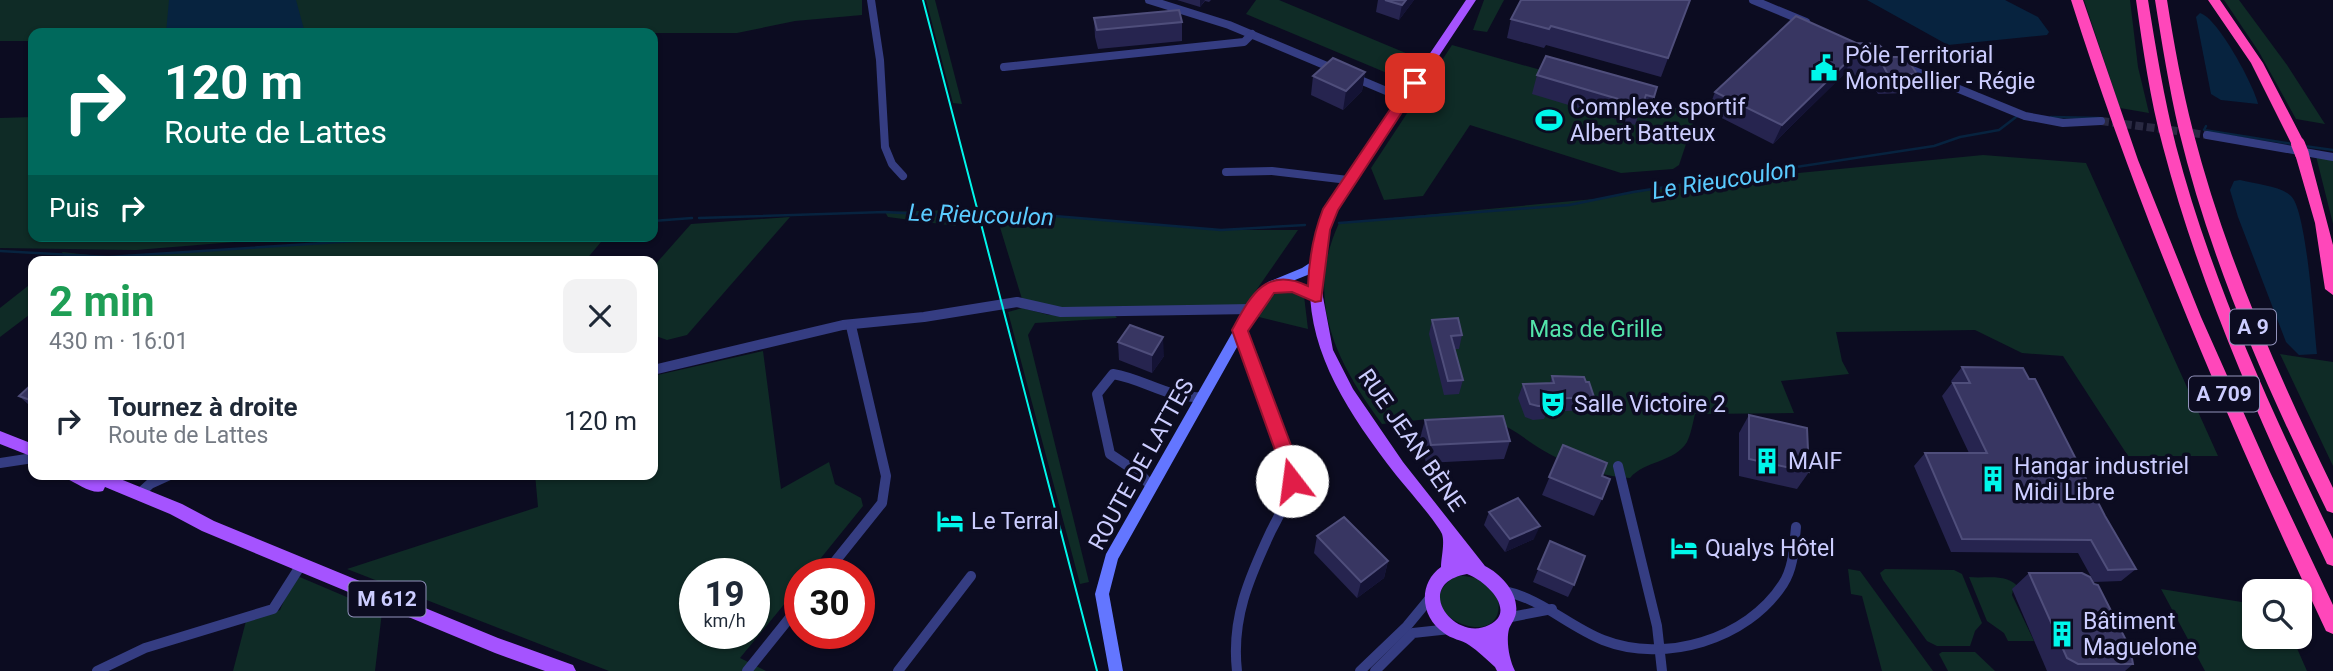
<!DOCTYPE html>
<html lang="fr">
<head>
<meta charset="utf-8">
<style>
	:root { --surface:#fff; --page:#f2f2f3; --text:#1f2937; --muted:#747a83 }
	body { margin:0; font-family:Roboto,sans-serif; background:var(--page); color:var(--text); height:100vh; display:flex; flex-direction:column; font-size:26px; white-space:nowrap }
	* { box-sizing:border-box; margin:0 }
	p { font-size:23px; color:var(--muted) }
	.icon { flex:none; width:38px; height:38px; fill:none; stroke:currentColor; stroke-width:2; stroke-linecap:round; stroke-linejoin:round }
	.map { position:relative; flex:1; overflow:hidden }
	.details { position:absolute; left:28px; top:256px; width:630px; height:224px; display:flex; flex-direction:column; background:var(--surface); border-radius:14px; box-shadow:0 2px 5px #0004 }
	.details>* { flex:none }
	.banner { position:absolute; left:28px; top:28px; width:630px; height:214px; border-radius:14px; box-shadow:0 2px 5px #0004; background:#00695c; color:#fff; overflow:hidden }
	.buttons { position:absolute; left:2242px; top:579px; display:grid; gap:14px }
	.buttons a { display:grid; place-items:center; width:70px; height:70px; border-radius:14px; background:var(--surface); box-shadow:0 2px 5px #0004; font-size:35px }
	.speed { position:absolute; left:679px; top:558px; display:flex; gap:14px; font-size:35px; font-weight:700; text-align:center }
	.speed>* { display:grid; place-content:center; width:91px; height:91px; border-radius:50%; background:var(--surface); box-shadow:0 2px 5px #0004; line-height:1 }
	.speed small { font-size:18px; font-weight:400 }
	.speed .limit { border:10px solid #d22; background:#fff; color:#111 }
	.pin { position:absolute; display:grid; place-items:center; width:60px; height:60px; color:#fff; margin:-30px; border-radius:14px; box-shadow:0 4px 10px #0006 }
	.me { position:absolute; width:77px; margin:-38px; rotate:345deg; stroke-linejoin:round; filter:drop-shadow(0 0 5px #0008) }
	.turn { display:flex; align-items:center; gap:24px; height:147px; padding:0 21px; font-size:32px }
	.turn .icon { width:91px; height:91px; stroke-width:2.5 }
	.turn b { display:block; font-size:49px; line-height:60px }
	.then { display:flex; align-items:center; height:66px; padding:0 21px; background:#0003; gap:14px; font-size:26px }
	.round { display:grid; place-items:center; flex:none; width:74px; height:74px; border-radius:14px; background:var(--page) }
	.head { display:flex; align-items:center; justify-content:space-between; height:119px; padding:0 21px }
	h1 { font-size:42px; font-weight:700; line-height:52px; color:#1e9e55 }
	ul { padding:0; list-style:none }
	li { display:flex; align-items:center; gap:21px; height:91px; padding:0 21px }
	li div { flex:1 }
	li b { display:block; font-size:26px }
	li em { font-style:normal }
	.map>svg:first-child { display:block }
</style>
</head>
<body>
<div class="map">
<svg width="2333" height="671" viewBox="0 0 2333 671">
	<rect width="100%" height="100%" fill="#0c0c21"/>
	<!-- green -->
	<g fill="#0f2b26" fill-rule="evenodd">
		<path d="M0,0H862V15L795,21L737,33H33V41H0Z"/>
		<path d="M926,0H935L962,104L953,103Z"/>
		<path d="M1256,0H1279L1420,59L1406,81L1246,14Z"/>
		<path d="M1484,0H1504L1487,32L1473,30Z"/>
		<path d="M2084,0H2130L2138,67L2149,113L2120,108Z"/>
		<path d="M2224,0H2239L2287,65L2325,124L2296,119L2259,52Z"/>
		<path d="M1452,45L1696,114L1679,165L1673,169L1621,173L1470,125L1423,196L1384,200L1371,168Z"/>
		<path d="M33,117V236H310L136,250L0,248V118Z"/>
		<path d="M1983,155L2086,163L2218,456H2128L2063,356L2022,353L1975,330L1836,332L1842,361L1849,374L1781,381L1794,413L1695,414C1693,422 1691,434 1687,442C1674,463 1645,460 1630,478C1597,476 1561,463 1533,444C1520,435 1508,425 1491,421C1456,413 1417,421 1382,424C1336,362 1304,299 1339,223L1605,198L1676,185Z"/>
		<path d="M2316,156L2333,160V224Z"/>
		<path d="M953,210L956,226L888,217L885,212Z"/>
		<path d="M995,211L1221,230H1298L1246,305L1062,308L1022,299Z"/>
		<path d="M790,217L687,335L667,340L653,335V267L691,224Z"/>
		<path d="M433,236H606L585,261H61L65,257L62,252L108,257Z"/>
		<path d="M33,282V312L0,337V308Z"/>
		<path d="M1281,290L1304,296L1308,329L1255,316L1269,298Z"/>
		<path d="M1022,308L1049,315L1113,313L1117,318L1035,323L1028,335L1089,582L1080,584L1008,312Z"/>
		<path d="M763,351L781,489L829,462L835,484L861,498L863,506L808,574H800V585L740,658L766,671H609L347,569L538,507L535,474H653V376ZM695,574H754V634H695Z"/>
		<path d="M2280,354L2333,362V466Z"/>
		<path d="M1848,569L1860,571L1933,671H1882L1862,596L1851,594Z"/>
		<path d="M1885,569L1954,570L1962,574L1982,623L1975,631L1970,646H1937L1927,641L1883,580L1880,573Z"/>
		<path d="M295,575L382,612L375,671H233L246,621L280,610Z"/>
		<path d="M1458,575L1482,579L1498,597C1509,660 1396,610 1458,575Z"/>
		<path d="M1969,577C1988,579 2007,572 2020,589L2013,590L2012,595L2034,641H2008L2004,633L1987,621Z"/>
		<path d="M2161,589L2254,604V637H2292L2307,671H2205Z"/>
		<path d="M1942,652H1975L1995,671H1948L1939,654Z"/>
	</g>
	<!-- water -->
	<g fill="#07233f">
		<path d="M169,0H296L305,33H166Z"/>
		<path d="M1867,0H2005L2038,17L2049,32L2047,35L1948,45Z"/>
		<path d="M2200,13C2218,18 2254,86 2258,104L2221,100L2211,94L2196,17Z"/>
		<path d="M2240,180C2255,184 2281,186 2291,196C2307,211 2314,327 2317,354L2299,355L2286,342L2238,217L2230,190L2234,181Z"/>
	</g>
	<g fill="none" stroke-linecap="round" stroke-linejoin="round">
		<!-- stream -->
		<g stroke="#07233f" stroke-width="2.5">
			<path d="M2051,117L2099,118"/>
			<path d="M2206,126L2204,130L2293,144"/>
			<path d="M2304,146L2333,150"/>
			<path d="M699,218L885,212L955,216L984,210L1221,230L1305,225"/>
			<path d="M653,221L692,218"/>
			<path d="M1339,223L1569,205L1633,192L1934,146L1960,137L1999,130L2020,114"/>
			<path d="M0,251L108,257L433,236"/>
		</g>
		<!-- street-tunnel -->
		<path stroke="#292942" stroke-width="8" stroke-dasharray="8 3.5" stroke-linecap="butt" d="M2101,121L2207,135"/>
		<!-- street-far1 -->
		<g stroke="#353d82" stroke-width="8">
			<path d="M871,0L880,60L885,147L892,164L903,176"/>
			<path d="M1149,0L1229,25L1334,69"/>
			<path d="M1753,0L1806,22"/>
			<path d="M1004,67L1244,42L1252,34"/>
			<path d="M1905,67L2025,116L2063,123L2101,121"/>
			<path d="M1353,77L1403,98"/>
			<path d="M2207,135L2333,157"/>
			<path d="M1226,172L1272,171L1348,180"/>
		</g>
		<!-- street -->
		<g stroke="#353d82" stroke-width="10">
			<path d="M653,370L843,325L924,317L1017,302L1061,312L1252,309"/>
			<path d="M0,463L33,458"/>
			<path d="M1618,466L1657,626L1662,671"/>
			<path d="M1151,486L1140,474L1110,454L1097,394L1113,374C1144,379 1169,399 1201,397"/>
			<path d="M139,494L150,484L172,474"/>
			<path d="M825,574L882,503L886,476L851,326"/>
			<path d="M1504,591C1542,599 1568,626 1603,640C1664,664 1747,640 1783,584C1794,567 1794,546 1796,527"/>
			<path d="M1506,618L1552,609"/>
			<path d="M97,671L145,648L273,609L301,565"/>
			<path d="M747,671L800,605"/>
			<path d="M898,671L971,576"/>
			<path d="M1237,671C1231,619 1249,578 1271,531C1280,514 1290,496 1292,476L1240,330"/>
			<path d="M1360,671L1407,626L1431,597"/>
			<path d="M1375,671L1413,633L1450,629"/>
		</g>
		<!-- secondary -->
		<path fill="#6376ff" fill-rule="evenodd" d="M1316,259L1322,263L1310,274L1290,282L1298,283L1320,294L1322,297L1320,300H1312L1292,290L1274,289L1264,299L1118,559L1109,594L1123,671H1109L1095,594L1106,554L1252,298L1268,282L1302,268Z"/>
		<!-- primary -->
		<g fill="#a553ff" fill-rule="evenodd">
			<path d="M1466,0H1476L1337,210L1330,230L1323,263V297L1333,350L1353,389L1403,462L1485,566C1501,574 1519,593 1516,613C1515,619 1511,624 1509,629C1506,641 1509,659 1515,671H1497L1495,667C1486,659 1478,651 1469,645C1462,640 1451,639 1444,633C1420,617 1418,583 1441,567C1441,558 1445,543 1442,534C1438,524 1405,486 1396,475C1332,392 1284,315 1325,209ZM1467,574C1485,580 1518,611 1489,625C1454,643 1411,584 1467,574Z"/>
			<path d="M0,431L33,444V457L0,444Z"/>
			<path d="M64,474H108L182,504L214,521L498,638L573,665L576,671H545L495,653L202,531L170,514L105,487L103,491C92,495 77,483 67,479Z"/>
		</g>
		<!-- highway -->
		<g fill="#ff47ba" fill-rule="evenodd">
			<path d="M2071,0H2083L2138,160L2201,317L2270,472L2333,605V634L2326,631C2229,425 2140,217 2071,0Z"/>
			<path d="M2136,0H2148C2156,49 2164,98 2176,146C2212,283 2272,412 2333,539V566L2327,564C2263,428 2201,292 2163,147C2150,99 2143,49 2136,0Z"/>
			<path d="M2155,0H2167C2174,44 2182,88 2193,131C2225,255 2277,373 2333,488V513L2327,511C2267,389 2211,263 2179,131C2169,87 2162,44 2155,0Z"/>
			<path d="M2208,0H2220L2263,63L2305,144L2303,147H2293L2251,63Z"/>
			<path d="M2302,149L2309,154L2333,245V295L2325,289L2315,223L2295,154Z"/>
		</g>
		<!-- tram -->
		<path stroke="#00f7eb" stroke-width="2" d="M923,0L1097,671"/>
		<!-- highway-bridge -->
		<path stroke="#ff47ba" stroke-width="14" d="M2298,144L2302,154"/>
	</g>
	<!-- wall -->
	<g fill="#26244f">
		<path d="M1177,0H1211L1209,2L1205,1L1200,7Z"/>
		<path d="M1378,0H1414L1399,20L1376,12Z"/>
		<path d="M1690,0L1661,77L1546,45L1544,48L1507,38L1511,19Z"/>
		<path d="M1094,18L1182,22V41L1098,49L1095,37Z"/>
		<path d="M1856,43L1892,57L1917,74L1906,93L1878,94L1871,82L1859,81L1844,74L1773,144L1708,111L1715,92Z"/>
		<path d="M1365,72L1362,91L1343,110L1311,95L1313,76Z"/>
		<path d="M1537,75L1657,87L1647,116L1639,114L1635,125L1532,94Z"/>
		<path d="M1432,320L1462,335L1459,349H1455L1463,380L1459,394L1444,395L1429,334Z"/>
		<path d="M1118,342L1164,356L1152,373L1119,360Z"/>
		<path d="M1962,367L2105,516L2136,569L2121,581L2094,582L2078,553L1951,552L1914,466L1925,453H1969L1942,396L1952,383L1951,381Z"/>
		<path d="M1552,376L1586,382L1594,397L1588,410L1547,412L1544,419L1533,420L1525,417L1518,398L1523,384L1550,383Z"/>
		<path d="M33,386V406L29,405L19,396Z"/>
		<path d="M1749,415L1809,472L1797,489L1739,476V433Z"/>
		<path d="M1425,420L1510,441L1504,459L1426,463L1420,438Z"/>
		<path d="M1563,445L1602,476V499L1594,516L1542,495Z"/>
		<path d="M1489,512L1534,539L1505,552L1484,525Z"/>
		<path d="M1317,536L1388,561L1384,578L1357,598L1314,553Z"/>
		<path d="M1550,541L1574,585L1568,597L1533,582Z"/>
		<path d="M2029,573L2133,664L2125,671H2047L2012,589Z"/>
	</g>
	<!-- shaded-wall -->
	<g fill="#141335">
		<path d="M1200,0H1205L1200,7Z"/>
		<path d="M1406,0H1414L1399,20L1402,5Z"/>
		<path d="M1854,55L1844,74L1773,144L1782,125Z"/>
		<path d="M1365,72L1362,91L1343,110L1346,91Z"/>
		<path d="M1163,337L1164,356L1152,373V355Z"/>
		<path d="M1540,526L1534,539L1505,552L1510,539Z"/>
		<path d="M1388,561L1384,578L1357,598L1361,582Z"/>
	</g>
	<!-- building -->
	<g fill="#383662" stroke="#4f4e7b" stroke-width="2">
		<path d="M1385,0H1406L1402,5Z"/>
		<path d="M1521,0H1690L1668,58L1551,26L1549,29L1511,19Z"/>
		<path d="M1179,10L1182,22L1097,30L1094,18Z"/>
		<path d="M1796,16L1856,43L1878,44L1892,57H1906L1917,74L1888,75L1882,63L1868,62L1854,55L1782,125L1715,92Z"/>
		<path d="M1546,56L1657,87L1654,97L1646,95L1642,106L1537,75Z"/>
		<path d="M1333,58L1365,72L1346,91L1313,76Z"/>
		<path d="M1458,318L1462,335L1451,336L1463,380L1448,381L1432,320Z"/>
		<path d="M1130,325L1163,337L1152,355L1118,342Z"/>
		<path d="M1962,367L2023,368L2029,379H2035L2105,516L2136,569L2108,570L2091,540L1962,539L1925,453H1987L1953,383H1970Z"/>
		<path d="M1552,376L1584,377L1586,382H1589L1594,397L1547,399L1549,406H1538L1530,404L1523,384L1554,383Z"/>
		<path d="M31,385L33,386V401L19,396Z"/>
		<path d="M1749,415L1807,428L1809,472L1749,459Z"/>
		<path d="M1503,416L1510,441L1431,445L1425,420Z"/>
		<path d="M1563,445L1607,463L1602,476L1610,479L1602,499L1549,477Z"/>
		<path d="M1518,498L1540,526L1510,539L1489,512Z"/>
		<path d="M1344,517L1388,561L1361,582L1317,536Z"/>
		<path d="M1550,541L1585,556L1574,585L1538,569Z"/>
		<path d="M2029,573H2082L2090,577L2094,584L2098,585L2130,648L2133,664H2078L2067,658Z"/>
	</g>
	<!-- route -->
	<path fill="#e11d48" stroke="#92132f" stroke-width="2" d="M1415,78L1421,83L1338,210L1330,230L1321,301L1315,302L1292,292L1274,293L1248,331L1298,464L1300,481L1298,486L1292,488L1285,486L1280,464L1232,330C1250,297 1265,265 1308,286C1309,259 1313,235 1323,209L1410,80Z"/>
	<!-- icons -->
	<defs>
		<g id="civic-bare" transform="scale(2.1)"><path d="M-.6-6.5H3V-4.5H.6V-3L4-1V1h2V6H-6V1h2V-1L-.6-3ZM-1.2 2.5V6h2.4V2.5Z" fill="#00f7eb" stroke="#0c0c21" stroke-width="2.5" paint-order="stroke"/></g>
		<g id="stadium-bare" transform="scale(2.1)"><path d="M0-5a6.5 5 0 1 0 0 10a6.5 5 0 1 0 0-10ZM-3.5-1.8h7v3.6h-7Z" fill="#00f7eb" stroke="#0c0c21" stroke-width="2.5" paint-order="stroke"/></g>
		<g id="theatre-bare" transform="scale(2.1)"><path d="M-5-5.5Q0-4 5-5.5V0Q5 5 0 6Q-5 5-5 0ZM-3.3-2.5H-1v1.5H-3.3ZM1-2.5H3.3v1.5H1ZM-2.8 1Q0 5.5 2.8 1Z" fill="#00f7eb" stroke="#0c0c21" stroke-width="2.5" paint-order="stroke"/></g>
		<g id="building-bare" transform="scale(2.1)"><path d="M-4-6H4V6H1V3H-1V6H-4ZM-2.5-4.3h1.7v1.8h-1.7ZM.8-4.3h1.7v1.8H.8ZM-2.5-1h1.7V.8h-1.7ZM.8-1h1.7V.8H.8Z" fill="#00f7eb" stroke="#0c0c21" stroke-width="2.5" paint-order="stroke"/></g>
		<g id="hotel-bare" transform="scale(2.1)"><path d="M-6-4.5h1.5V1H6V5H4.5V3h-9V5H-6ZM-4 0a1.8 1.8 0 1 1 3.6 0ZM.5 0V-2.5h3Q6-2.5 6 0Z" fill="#00f7eb" stroke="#0c0c21" stroke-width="2.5" paint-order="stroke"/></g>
	</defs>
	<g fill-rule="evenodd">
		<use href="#civic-bare" x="1824" y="68"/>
		<use href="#stadium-bare" x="1549" y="120"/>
		<use href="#theatre-bare" x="1553" y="404"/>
		<use href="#building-bare" x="1767" y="461"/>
		<use href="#building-bare" x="1993" y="479"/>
		<use href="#hotel-bare" x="950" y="521"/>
		<use href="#hotel-bare" x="1684" y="548"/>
		<use href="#building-bare" x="2062" y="634"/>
	</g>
	<g text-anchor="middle" stroke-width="7" stroke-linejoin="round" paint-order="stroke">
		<!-- shield labels -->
		<g fill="#0c0c21" stroke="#9293bc" stroke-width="2">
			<rect x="2230" y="309.5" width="46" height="35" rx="5"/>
			<rect x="2189" y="376.5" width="70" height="35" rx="5"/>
			<rect x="348.5" y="581.5" width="77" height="35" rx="5"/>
		</g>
		<g font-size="21" font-weight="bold" fill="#cccdff">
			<text x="2253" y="334">A 9</text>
			<text x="2224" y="401">A 709</text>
			<text x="387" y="606">M 612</text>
		</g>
		<!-- poi labels -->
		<g font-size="23" fill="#cccdff" stroke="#0c0c21" text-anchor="start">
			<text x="1845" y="63">Pôle Territorial<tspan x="1845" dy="26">Montpellier - Régie</tspan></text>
			<text x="1570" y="115">Complexe sportif<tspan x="1570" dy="26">Albert Batteux</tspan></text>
			<text x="1574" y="412">Salle Victoire 2</text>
			<text x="1788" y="469">MAIF</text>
			<text x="2014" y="474">Hangar industriel<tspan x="2014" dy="26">Midi Libre</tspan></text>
			<text x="971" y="529">Le Terral</text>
			<text x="1705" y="556">Qualys Hôtel</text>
			<text x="2083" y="629">Bâtiment<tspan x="2083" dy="26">Maguelone</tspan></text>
		</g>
		<!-- park labels -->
		<g font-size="23" fill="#53e3aa" stroke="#0c0c21">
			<text x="1596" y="337">Mas de Grille</text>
		</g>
		<!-- street labels -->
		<g font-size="23" fill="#cccdff" stroke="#0c0c21">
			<text transform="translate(1412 440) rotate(55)" y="8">RUE JEAN BÈNE</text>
			<text transform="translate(1141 464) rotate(-61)" y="8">ROUTE DE LATTES</text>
		</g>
		<!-- water labels -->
		<g font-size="24" font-style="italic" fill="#5acbff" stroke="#0c0c21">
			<text transform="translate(1724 180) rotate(-9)" y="8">Le Rieucoulon</text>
			<text transform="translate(981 215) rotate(2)" y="8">Le Rieucoulon</text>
		</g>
	</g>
</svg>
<div class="buttons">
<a><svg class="icon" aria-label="search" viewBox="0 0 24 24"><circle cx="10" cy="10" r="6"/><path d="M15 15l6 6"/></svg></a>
</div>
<div class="speed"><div>19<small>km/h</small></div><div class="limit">30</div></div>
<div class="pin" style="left:1415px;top:83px;background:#d93025"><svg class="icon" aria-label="arrive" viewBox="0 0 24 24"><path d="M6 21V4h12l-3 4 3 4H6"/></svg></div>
<svg class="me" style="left:1292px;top:481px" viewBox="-20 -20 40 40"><circle r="19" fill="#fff"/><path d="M0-13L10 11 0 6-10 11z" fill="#e11d48"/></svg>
<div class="banner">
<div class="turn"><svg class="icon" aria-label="right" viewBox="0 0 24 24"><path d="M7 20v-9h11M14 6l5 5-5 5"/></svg><div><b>120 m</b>Route de Lattes</div></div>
<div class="then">Puis<svg class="icon" aria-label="right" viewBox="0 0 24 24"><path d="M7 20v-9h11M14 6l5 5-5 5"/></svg></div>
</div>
<section class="details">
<div class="head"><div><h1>2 min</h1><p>430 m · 16:01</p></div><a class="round"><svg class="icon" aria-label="close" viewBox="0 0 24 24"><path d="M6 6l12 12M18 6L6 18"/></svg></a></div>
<ul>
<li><svg class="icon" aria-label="right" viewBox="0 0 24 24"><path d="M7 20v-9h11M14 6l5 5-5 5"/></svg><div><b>Tournez à droite</b><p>Route de Lattes</p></div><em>120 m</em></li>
</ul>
</section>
</div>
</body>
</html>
